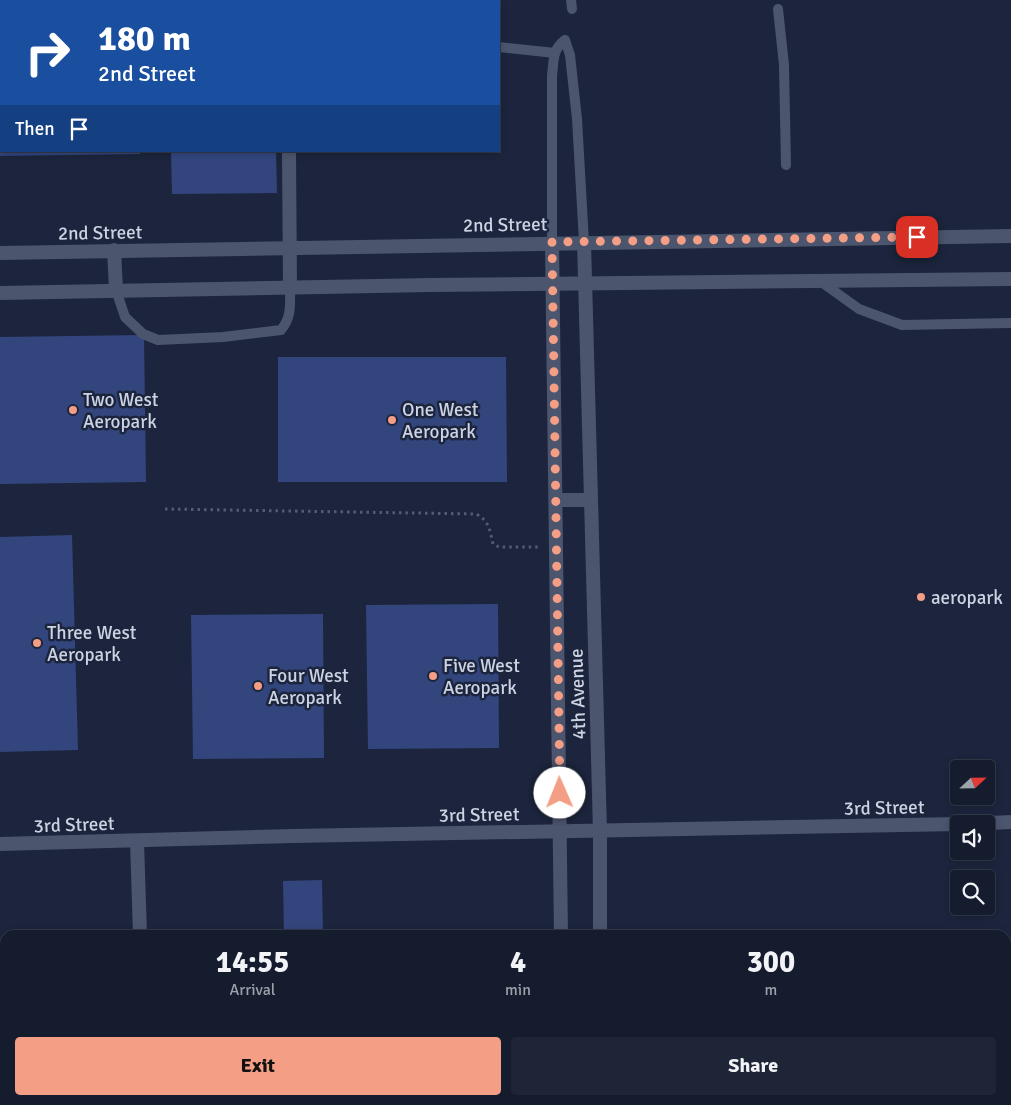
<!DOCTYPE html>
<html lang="en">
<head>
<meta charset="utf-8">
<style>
	:root { --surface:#151c2e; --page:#1e2536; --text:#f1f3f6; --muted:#9da1aa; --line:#343a4a; --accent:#f49e86 }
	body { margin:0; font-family:Signika,sans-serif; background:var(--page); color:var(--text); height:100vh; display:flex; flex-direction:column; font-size:19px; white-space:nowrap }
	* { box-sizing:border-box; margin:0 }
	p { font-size:16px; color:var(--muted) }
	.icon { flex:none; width:28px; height:28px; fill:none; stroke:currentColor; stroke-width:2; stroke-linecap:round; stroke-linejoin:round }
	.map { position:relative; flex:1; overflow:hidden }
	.sheet { position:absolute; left:0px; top:930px; width:1011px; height:175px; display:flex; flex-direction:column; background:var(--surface); border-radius:15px 15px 0 0; box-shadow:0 2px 8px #0003,0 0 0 1px var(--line) }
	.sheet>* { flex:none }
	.hud { position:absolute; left:0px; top:0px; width:500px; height:152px; box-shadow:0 2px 8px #0003,0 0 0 1px var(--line); background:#1a4fa0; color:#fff; overflow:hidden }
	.needle { width:32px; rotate:68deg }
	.controls { position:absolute; left:950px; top:760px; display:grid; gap:10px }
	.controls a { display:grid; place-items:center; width:45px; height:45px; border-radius:5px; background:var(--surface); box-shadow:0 2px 8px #0003,0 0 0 1px var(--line); font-size:25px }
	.pin { position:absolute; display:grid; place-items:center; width:42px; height:42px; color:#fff; margin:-21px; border-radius:10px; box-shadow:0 2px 8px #0006 }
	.me { position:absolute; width:55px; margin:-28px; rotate:359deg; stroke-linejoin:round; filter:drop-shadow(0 0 4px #0008) }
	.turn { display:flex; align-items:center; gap:18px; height:105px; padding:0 15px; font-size:22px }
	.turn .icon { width:65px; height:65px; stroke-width:2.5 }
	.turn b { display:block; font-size:35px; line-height:42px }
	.then { display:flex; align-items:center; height:48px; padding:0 15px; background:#0003; gap:10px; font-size:19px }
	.eta { display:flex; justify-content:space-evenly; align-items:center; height:85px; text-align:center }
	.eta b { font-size:30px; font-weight:800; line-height:35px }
	.primary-button { display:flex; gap:10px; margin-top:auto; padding:10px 15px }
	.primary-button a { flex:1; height:58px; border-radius:5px; background:var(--accent); color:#111; font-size:20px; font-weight:800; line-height:58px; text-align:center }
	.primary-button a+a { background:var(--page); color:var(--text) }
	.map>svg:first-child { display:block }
</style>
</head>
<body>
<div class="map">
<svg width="1011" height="1105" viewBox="0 0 1011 1105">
	<rect width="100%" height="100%" fill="#1c253d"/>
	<!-- building -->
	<g fill="#32467d">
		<path d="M0,151H140V154L0,156Z"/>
		<path d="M171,151H276L277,193L172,194Z"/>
		<path d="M144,335L146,482L0,484V337Z"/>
		<path d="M278,357H506L507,482H278Z"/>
		<path d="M72,535L78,750L0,752V537Z"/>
		<path d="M498,604L499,748L368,749L366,605Z"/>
		<path d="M323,614L324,758L193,759L191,615Z"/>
		<path d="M322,880L323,935H284L283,881Z"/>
	</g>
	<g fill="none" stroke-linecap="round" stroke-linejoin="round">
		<!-- path -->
		<path stroke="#535c71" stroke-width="3" stroke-dasharray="2.5 4" stroke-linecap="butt" d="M165,509L476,514C489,520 490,531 493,544L499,547H541"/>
		<!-- service -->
		<g stroke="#4b556e" stroke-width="10">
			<path d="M571,0L572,9"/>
			<path d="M422,1V0"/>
			<path d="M485,1V0"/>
			<path d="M778,9L784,65L786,165"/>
			<path d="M499,47L555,53"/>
			<path d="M552,242V76C554,60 552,50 565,40L570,55L577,119L584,242"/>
			<path d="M820,281L859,309L902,325L1011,323"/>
			<path d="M116,290L125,317L143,334L158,340L223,337L281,330C292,317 290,304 290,287"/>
			<path d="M133,1105L137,1100"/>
		</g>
		<!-- minor -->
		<g stroke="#4b556e" stroke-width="14">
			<path d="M287,0L288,1"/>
			<path d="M289,151L290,287"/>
			<path d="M552,242L561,935"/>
			<path d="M584,242L600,831V935"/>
			<path d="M114,250L116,290"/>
			<path d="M0,253L1011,236"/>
			<path d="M0,293L430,285L1011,279"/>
			<path d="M556,500H591"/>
			<path d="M969,824L1011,822"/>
			<path d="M137,841L140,935"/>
			<path d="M0,844L293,836L959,824"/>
			<path d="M1006,1073H1011"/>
			<path d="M562,1100V1105"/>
			<path d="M602,1100V1105"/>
		</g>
	</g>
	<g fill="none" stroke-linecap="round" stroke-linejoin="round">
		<!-- route -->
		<path stroke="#f49e86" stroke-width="9" stroke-dasharray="0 16.2" d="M560,793L552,242L917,237"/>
	</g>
	<!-- markers -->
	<g fill="#f49e86" stroke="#1c253d" stroke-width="2">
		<circle cx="73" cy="410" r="5"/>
		<circle cx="392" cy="420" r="5"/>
		<circle cx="921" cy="597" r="5"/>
		<circle cx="37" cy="643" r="5"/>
		<circle cx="433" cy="676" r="5"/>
		<circle cx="258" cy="686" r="5"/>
	</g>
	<g text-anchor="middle" stroke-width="5" stroke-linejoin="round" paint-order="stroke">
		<!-- street labels -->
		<g font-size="19" fill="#ccd3e2" stroke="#1c253d">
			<text transform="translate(505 224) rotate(-1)" y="7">2nd Street</text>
			<text transform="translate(100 232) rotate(-1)" y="7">2nd Street</text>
			<text transform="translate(577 694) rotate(-92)" y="7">4th Avenue</text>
			<text transform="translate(884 807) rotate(-1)" y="7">3rd Street</text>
			<text transform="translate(479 814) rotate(-1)" y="7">3rd Street</text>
			<text transform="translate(74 824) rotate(-2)" y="7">3rd Street</text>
		</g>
		<!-- poi labels -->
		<g font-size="19" fill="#ccd3e2" stroke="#1c253d" text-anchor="start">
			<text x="83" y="406">Two West<tspan x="83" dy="22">Aeropark</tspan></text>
			<text x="402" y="416">One West<tspan x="402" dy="22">Aeropark</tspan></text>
			<text x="931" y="604">aeropark</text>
			<text x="47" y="639">Three West<tspan x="47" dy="22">Aeropark</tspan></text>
			<text x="443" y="672">Five West<tspan x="443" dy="22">Aeropark</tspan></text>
			<text x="268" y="682">Four West<tspan x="268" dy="22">Aeropark</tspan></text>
		</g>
	</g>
</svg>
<div class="controls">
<a><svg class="needle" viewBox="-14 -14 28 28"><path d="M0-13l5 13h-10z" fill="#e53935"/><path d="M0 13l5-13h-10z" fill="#9da1aa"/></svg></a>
<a><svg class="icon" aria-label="sound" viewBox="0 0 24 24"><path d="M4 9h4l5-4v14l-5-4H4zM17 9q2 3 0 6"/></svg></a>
<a><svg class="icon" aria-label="search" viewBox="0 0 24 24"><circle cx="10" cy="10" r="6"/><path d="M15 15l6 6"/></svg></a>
</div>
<div class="pin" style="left:917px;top:237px;background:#d93025"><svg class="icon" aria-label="arrive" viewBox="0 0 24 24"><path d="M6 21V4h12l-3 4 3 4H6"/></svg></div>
<svg class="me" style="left:560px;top:793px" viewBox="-20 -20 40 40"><circle r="19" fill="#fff"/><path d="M0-13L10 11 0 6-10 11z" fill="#f49e86"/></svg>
<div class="hud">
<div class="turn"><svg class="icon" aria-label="right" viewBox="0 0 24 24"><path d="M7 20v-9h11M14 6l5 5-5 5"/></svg><div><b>180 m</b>2nd Street</div></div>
<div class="then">Then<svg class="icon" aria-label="arrive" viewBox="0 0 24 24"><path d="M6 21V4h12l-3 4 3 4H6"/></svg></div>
</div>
<section class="sheet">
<div class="eta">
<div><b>14:55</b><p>Arrival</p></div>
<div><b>4</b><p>min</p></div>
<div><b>300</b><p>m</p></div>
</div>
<div class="primary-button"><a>Exit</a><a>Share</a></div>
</section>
</div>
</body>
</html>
